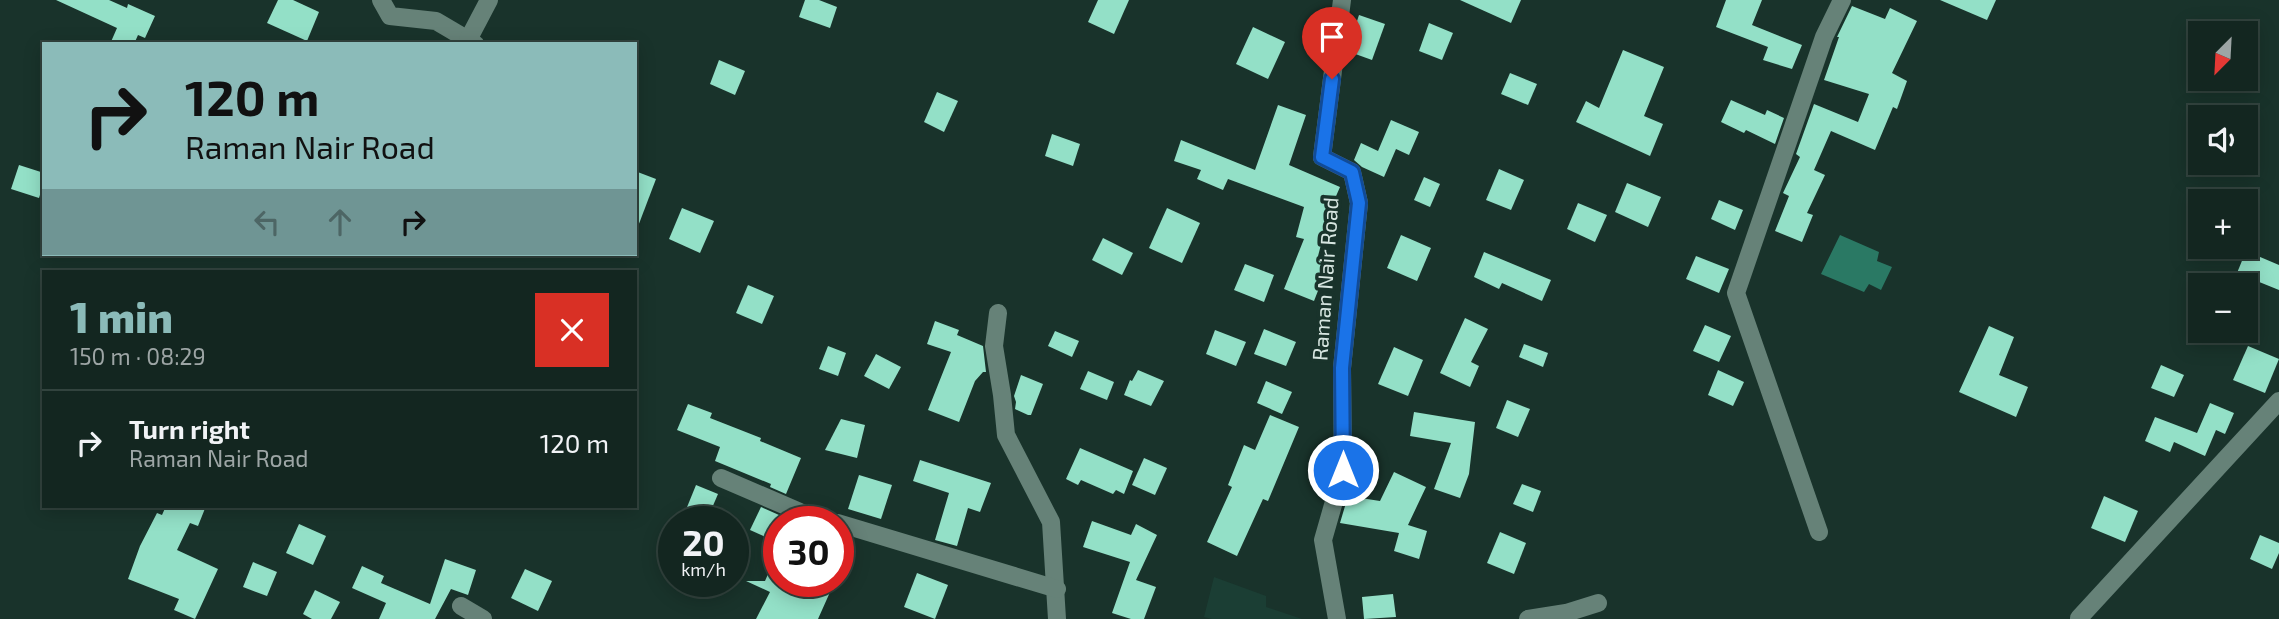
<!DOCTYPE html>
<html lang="en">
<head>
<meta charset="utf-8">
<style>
	:root { --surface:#132620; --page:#20322d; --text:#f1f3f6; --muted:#9da5a5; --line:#32433e; --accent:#8bbbb9 }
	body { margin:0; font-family:"Exo 2",sans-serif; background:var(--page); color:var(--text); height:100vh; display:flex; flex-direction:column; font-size:26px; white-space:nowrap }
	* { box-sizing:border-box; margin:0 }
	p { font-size:23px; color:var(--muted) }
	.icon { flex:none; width:38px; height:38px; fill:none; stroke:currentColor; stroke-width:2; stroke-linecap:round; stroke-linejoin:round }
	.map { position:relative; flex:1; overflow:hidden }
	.sheet { position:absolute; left:42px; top:270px; width:595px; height:238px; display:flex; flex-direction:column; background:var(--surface); border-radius:0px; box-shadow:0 4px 18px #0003,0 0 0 2px var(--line) }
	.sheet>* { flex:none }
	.hud { position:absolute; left:42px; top:42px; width:595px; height:214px; border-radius:0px; box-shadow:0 4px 18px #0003,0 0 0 2px var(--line); background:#8bbbb9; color:#111; overflow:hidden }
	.needle { width:46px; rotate:204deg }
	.buttons { position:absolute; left:2188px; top:21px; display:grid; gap:14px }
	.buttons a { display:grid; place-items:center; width:70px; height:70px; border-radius:0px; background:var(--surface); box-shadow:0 4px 18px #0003,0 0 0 2px var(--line); font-size:35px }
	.speed { position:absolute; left:658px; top:506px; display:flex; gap:14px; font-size:35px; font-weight:700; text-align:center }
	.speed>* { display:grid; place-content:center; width:91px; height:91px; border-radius:50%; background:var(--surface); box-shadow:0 4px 18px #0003,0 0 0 2px var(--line); line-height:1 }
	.speed small { font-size:18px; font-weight:400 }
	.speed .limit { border:10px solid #d22; background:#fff; color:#111 }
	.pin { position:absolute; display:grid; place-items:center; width:60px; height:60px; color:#fff; margin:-72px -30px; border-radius:50% 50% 50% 0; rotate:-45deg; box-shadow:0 0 7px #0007 }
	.pin .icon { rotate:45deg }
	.me { position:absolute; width:77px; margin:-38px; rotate:0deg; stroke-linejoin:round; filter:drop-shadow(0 0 5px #0008) }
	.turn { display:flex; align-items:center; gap:24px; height:147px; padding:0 28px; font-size:32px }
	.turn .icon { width:91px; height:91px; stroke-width:2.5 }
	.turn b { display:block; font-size:49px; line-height:60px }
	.lanes { display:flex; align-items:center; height:66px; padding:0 28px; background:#0003; justify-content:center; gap:35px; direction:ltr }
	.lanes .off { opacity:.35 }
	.round { display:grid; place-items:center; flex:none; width:74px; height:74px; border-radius:0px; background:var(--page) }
	.summary { display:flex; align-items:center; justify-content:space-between; height:119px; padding:0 28px }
	h1 { font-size:42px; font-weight:800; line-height:52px; color:var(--accent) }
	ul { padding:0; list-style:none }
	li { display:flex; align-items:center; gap:21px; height:105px; padding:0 28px; border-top:2px solid var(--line) }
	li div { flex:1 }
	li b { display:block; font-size:26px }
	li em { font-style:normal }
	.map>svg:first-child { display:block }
</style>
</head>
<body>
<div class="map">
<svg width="2279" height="619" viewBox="0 0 2279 619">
	<rect width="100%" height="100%" fill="#19332b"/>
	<!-- built -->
	<path fill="#1b3e34" d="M1214,577L1266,596V607L1302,619H1212L1204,617Z"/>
	<!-- water -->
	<path fill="#2a7964" d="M1840,235L1879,252L1877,261L1892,267L1881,290L1869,284L1864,292L1821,274Z"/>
	<!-- building -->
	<g fill="#93e0c7">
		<path d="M56,0H109L127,8L128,4L155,16L145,38L138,35L134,44H110L117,28Z"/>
		<path d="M278,0H293L319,12L307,41L267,23Z"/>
		<path d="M805,0H819L837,7L830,28L799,17Z"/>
		<path d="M1098,0H1129L1114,34L1088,22Z"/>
		<path d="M1460,0H1521L1511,23Z"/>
		<path d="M1726,0H1762L1752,25L1802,45L1792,69L1763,60L1768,47L1716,27Z"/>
		<path d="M1940,0H1996L1987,20Z"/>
		<path d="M1852,6L1885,19L1890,8L1917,21L1892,73L1907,81L1897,109L1893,107L1875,150L1831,131L1814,170L1825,175L1807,213L1813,215L1802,242L1775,231L1789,196L1783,193L1800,157L1796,154L1814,104L1858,122L1869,94L1824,80L1839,37H1837Z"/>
		<path d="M1359,15L1385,24L1372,60L1347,51Z"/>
		<path d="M1429,23L1453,33L1442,60L1419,51Z"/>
		<path d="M1253,27L1285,42L1268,79L1236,64Z"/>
		<path d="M1623,50L1664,67L1644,116L1663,124L1650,156L1576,122L1586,101L1599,108Z"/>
		<path d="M719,60L745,71L735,95L710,84Z"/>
		<path d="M1510,73L1537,84L1528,105L1501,94Z"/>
		<path d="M937,92L958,101L944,132L924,122Z"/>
		<path d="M1731,100L1765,115L1767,110L1784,118L1775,144L1746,130L1744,133L1721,122Z"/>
		<path d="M1278,105L1306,115L1289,165L1340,187L1330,210L1317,260L1328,265L1314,301L1284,289L1304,239L1296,237L1304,207L1228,179L1223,190L1197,179L1201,170L1174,161L1181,140L1255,170Z"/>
		<path d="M1391,120L1419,132L1409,155L1396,149L1384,177L1362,167L1354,160L1361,143L1378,151Z"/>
		<path d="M1052,134L1080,144L1073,166L1045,156Z"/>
		<path d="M19,165L44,173V182L39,198L11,189Z"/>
		<path d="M1499,169L1524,180L1511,210L1486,200Z"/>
		<path d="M635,171L656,179L637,229H635Z"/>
		<path d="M1424,177L1440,184L1430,207L1414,200Z"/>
		<path d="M1627,183L1661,197L1648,227L1615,212Z"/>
		<path d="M1719,200L1743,210L1735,230L1711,219Z"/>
		<path d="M1578,203L1607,215L1595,242L1567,229Z"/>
		<path d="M682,208L714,221L700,253L669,239Z"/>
		<path d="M1167,208L1200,223L1182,263L1149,248Z"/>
		<path d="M1401,235L1431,248L1417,281L1387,268Z"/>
		<path d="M1103,238L1133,253L1122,275L1092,260Z"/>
		<path d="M2246,251L2279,265V290L2237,273Z"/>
		<path d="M1484,252L1551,280L1542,301L1502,283L1499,289L1474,277Z"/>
		<path d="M1696,256L1729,269L1719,293L1686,279Z"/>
		<path d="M1245,264L1274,275L1264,302L1234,290Z"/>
		<path d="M748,285L774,296L762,324L736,313Z"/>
		<path d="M1465,318L1488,329L1471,362L1479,366L1470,387L1440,373Z"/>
		<path d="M935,321L959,330L957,335L983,346L986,372H983L975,381L959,422L928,410L951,352L927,344Z"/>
		<path d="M1705,325L1731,336L1719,362L1693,351Z"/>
		<path d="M1989,326L2014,337L1999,375L2028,387L2016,417L1959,392Z"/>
		<path d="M1264,329L1296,342L1286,366L1254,354Z"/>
		<path d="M1215,330L1246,342L1236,366L1206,354Z"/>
		<path d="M1055,331L1079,341L1072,357L1048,346Z"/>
		<path d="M1524,344L1548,353L1543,367L1519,357Z"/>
		<path d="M828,346L846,353L838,376L819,369Z"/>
		<path d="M2248,346L2279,359L2265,393L2233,380Z"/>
		<path d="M1394,347L1423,360L1408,396L1378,384Z"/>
		<path d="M876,354L901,367L889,389L864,376Z"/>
		<path d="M2161,365L2184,375L2174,397L2151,388Z"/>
		<path d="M1138,370L1164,381L1151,406L1124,395L1130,380L1132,381Z"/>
		<path d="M1718,370L1744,382L1733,406L1708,395Z"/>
		<path d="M1088,371L1114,382L1107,400L1080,389Z"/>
		<path d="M1021,375L1043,384L1031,415H1028L1015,409L1016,402L1014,396Z"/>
		<path d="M1266,381L1292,392L1282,414L1257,403Z"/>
		<path d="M1507,400L1530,409L1518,437L1496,428Z"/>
		<path d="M2210,403L2234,413L2225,434L2216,430L2205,456L2174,442L2170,452L2145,441L2155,417L2197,433Z"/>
		<path d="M688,404L712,413L710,418L761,438L760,441L801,458L786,494L770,487L771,484L715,461L720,447L677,430Z"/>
		<path d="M1414,412L1475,422L1469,474L1460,498L1434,489L1451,443L1410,436Z"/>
		<path d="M1270,415L1299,427L1268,501L1263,499L1237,556L1207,542L1232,487L1228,485L1244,445L1255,450Z"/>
		<path d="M841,419L865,425L857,458L825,450Z"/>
		<path d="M1080,448L1133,471L1124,494L1116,490L1113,494L1081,480L1078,485L1066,479Z"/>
		<path d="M1144,458L1167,468L1155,495L1132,485Z"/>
		<path d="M920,460L991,483L980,512L968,508L957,546L935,540L949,493L913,481Z"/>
		<path d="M1394,472L1426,487L1408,525L1427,531L1419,559L1394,551L1399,533L1340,523L1348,496L1380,501Z"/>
		<path d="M859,475L892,485L881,519L848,509Z"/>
		<path d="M1522,484L1541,491L1533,512L1513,504Z"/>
		<path d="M696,485L718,494L706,522H681Z"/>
		<path d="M2104,496L2138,511L2125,542L2091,528Z"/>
		<path d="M166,506H206L198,526L190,523L177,550L218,569L195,619L174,610L179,599L128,579L140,546L157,513L162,515Z"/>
		<path d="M761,507L779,515V543L750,530Z"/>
		<path d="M1092,521L1131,535L1136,524L1157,535L1136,580L1156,587L1144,619H1131L1112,613L1130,562L1083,547Z"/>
		<path d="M299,524L326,536L313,565L286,553Z"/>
		<path d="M1500,532L1526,543L1514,574L1487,563Z"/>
		<path d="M2260,535L2279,543V553L2272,569L2250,559Z"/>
		<path d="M779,549V581H835L818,619H756L770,592L746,581H765Z"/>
		<path d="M445,559L476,570L468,595L451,589L435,619H379L386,603L352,588L362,566L384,576L381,583L430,604Z"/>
		<path d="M253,562L277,572L267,596L243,587Z"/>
		<path d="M525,569L552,581L538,611L511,598Z"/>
		<path d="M917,573L948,585L935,619L904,607Z"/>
		<path d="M315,590L340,602L331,619H312L303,614Z"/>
		<path d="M1393,594L1396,617L1364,619L1362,597Z"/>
	</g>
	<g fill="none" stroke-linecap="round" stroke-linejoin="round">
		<!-- street -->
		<g stroke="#668278" stroke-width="18">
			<path d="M381,0L390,16L436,21L475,44"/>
			<path d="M468,40L489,0"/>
			<path d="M998,313L994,346L1002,395L1006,435L1051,522L1057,619"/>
			<path d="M721,478L800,512L832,522"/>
			<path d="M838,523L1057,589"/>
			<path d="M1819,532L1736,293L1824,37L1842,0"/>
			<path d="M461,606L483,619"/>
			<path d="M2079,618L2279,401"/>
			<path d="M1337,619L1323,540L1343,470L1342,368L1359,203L1352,172L1322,157L1342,0"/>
			<path d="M1528,619L1566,613L1598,603"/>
		</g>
	</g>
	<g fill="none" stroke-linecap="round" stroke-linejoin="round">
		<!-- route casing -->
		<g stroke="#114b97" stroke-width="18">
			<path id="route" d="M1332,79L1322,157L1352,172L1359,203L1342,368L1343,470"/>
		</g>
		<!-- route -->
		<use href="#route" stroke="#1a73e8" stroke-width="12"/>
	</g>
	<g text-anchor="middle" stroke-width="7" stroke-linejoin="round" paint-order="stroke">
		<!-- street labels -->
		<g font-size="21" fill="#d7e6e1" stroke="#19332b">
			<text transform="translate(1326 279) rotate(-86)" y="7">Raman Nair Road</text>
		</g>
	</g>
</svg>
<div class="buttons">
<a><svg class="needle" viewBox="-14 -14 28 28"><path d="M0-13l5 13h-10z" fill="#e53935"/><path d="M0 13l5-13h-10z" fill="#9da5a5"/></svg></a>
<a><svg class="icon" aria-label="sound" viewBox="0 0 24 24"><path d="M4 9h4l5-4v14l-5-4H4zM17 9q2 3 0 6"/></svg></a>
<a>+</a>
<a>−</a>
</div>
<div class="speed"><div>20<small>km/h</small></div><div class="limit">30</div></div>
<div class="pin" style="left:1332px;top:79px;background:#d93025"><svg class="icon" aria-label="arrive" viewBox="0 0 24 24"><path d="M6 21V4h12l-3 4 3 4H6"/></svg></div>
<svg class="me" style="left:1343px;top:470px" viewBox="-20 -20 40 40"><circle r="17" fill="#1a73e8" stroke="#fff" stroke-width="3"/><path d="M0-11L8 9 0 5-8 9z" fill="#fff"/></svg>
<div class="hud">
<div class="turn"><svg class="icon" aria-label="right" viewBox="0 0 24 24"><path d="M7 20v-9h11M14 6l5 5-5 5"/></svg><div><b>120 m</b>Raman Nair Road</div></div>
<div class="lanes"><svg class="icon off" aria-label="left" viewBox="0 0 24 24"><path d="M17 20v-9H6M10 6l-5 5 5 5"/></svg><svg class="icon off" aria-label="ahead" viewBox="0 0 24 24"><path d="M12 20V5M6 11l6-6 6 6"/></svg><svg class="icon" aria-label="right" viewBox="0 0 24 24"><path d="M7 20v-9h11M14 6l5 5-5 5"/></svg></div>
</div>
<section class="sheet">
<div class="summary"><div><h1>1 min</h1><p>150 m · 08:29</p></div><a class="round" style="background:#d93025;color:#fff"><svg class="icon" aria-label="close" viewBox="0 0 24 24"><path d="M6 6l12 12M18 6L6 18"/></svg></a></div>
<ul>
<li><svg class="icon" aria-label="right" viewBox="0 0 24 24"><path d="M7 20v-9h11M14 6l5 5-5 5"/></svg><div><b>Turn right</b><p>Raman Nair Road</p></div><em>120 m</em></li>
</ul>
</section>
</div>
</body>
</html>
